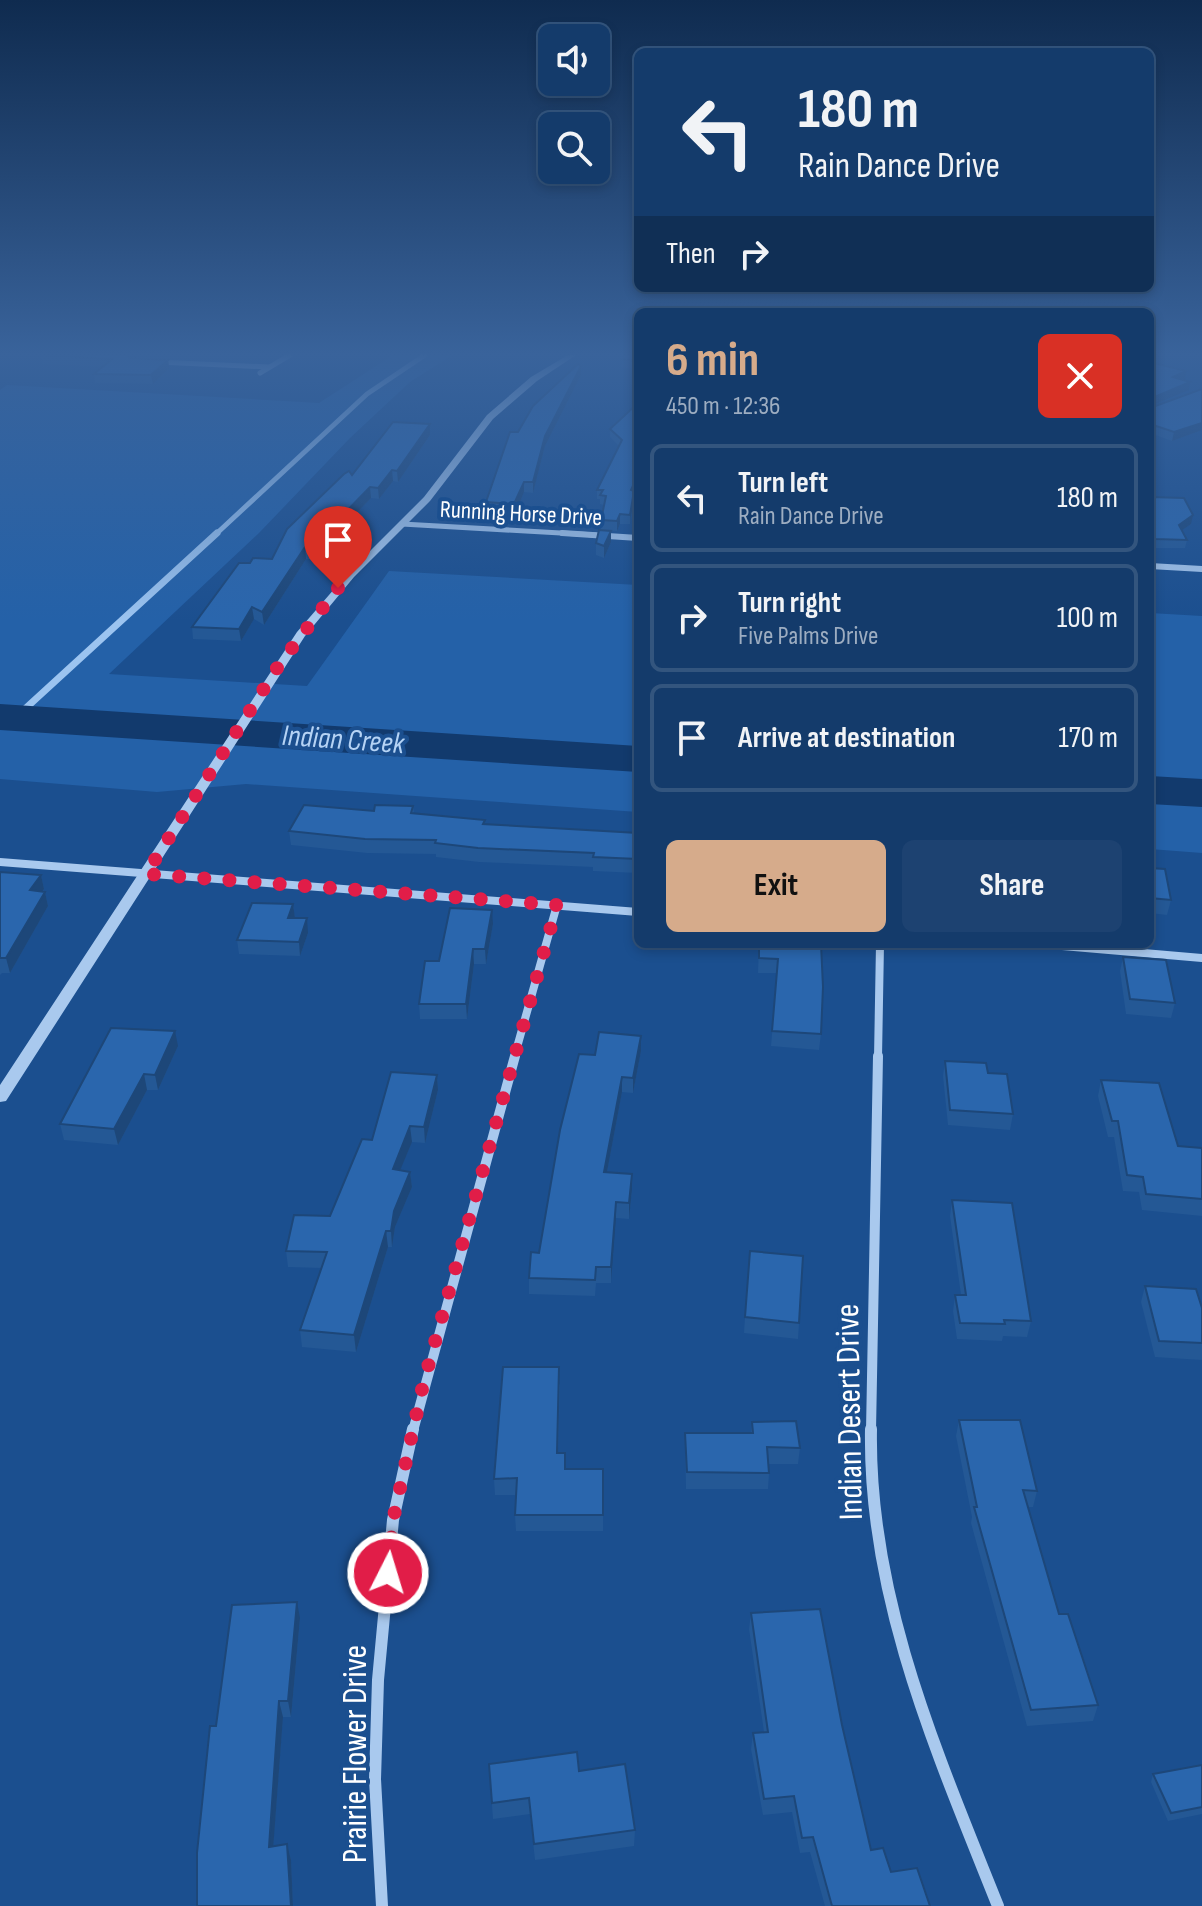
<!DOCTYPE html>
<html lang="en">
<head>
<meta charset="utf-8">
<style>
	:root { --surface:#143b6b; --page:#1d4271; --text:#f1f3f6; --muted:#9dadc1; --line:#33557e; --accent:#d6ab8b }
	body { margin:0; font-family:"Sofia Sans Condensed",sans-serif; background:var(--page); color:var(--text); height:100vh; display:flex; flex-direction:column; font-size:30px; white-space:nowrap }
	* { box-sizing:border-box; margin:0 }
	p { font-size:26px; color:var(--muted) }
	.icon { flex:none; width:44px; height:44px; fill:none; stroke:currentColor; stroke-width:2; stroke-linecap:round; stroke-linejoin:round }
	.map { position:relative; flex:1; overflow:hidden }
	.drawer { position:absolute; left:634px; top:308px; width:520px; height:640px; display:flex; flex-direction:column; background:var(--surface); border-radius:12px; box-shadow:0 4px 12px #0003,0 0 0 2px var(--line) }
	.drawer>* { flex:none }
	.hud { position:absolute; left:634px; top:48px; width:520px; height:244px; border-radius:12px; box-shadow:0 4px 12px #0003,0 0 0 2px var(--line); background:#143b6b; color:var(--text); overflow:hidden }
	.buttons { position:absolute; left:538px; top:24px; display:grid; gap:16px }
	.buttons a { display:grid; place-items:center; width:72px; height:72px; border-radius:12px; background:var(--surface); box-shadow:0 4px 12px #0003,0 0 0 2px var(--line); font-size:40px }
	.pin { position:absolute; display:grid; place-items:center; width:68px; height:68px; color:#fff; margin:-82px -34px; border-radius:50% 50% 50% 0; rotate:-45deg; box-shadow:0 0 8px #0007 }
	.pin .icon { rotate:45deg }
	.me { position:absolute; width:88px; margin:-44px; rotate:5deg; stroke-linejoin:round; filter:drop-shadow(0 0 6px #0008) }
	.turn { display:flex; align-items:center; gap:28px; height:168px; padding:0 32px; font-size:36px }
	.turn .icon { width:104px; height:104px; stroke-width:2.5 }
	.turn b { display:block; font-size:56px; line-height:68px }
	.then { display:flex; align-items:center; height:76px; padding:0 32px; background:#0003; gap:16px; font-size:30px }
	.round { display:grid; place-items:center; flex:none; width:84px; height:84px; border-radius:12px; background:var(--page) }
	.head { display:flex; align-items:center; justify-content:space-between; height:136px; padding:0 32px }
	h1 { font-size:48px; font-weight:700; line-height:60px; color:var(--accent) }
	.cta { display:flex; gap:16px; margin-top:auto; padding:16px 32px }
	.cta a { flex:1; height:92px; border-radius:12px; background:var(--accent); color:#111; font-size:32px; font-weight:700; line-height:92px; text-align:center }
	.cta a+a { background:var(--page); color:var(--text) }
	ul { padding:0; list-style:none }
	li { display:flex; align-items:center; gap:24px; height:108px; margin:0 16px 12px; padding:0 16px; border:4px solid var(--line); border-radius:12px }
	li div { flex:1 }
	li b { display:block; font-size:30px }
	li em { font-style:normal }
	.map>svg:first-child { display:block }
</style>
</head>
<body>
<div class="map">
<svg width="1202" height="1906" viewBox="0 0 1202 1906">
	<rect width="100%" height="100%" fill="#1b4f8f"/>
	<!-- green -->
	<g fill="#2461a8">
		<path d="M393,355H453L410,382L350,438L259,533L109,674L307,686L389,571L638,585V812L246,784L157,792L0,779V390L7,385L319,403Z"/>
		<path d="M1150,613L1202,616V853L1150,849Z"/>
	</g>
	<g fill="none" stroke-linecap="round" stroke-linejoin="round">
		<!-- stream-far1 -->
		<path stroke="#9cc4f0" stroke-width="5" d="M215,535L367,394L425,355"/>
		<!-- stream -->
		<path stroke="#9cc4f0" stroke-width="7" d="M15,718L217,533"/>
		<!-- river -->
		<g fill="#123a6d" fill-rule="evenodd">
			<path d="M0,704L638,746V772L0,730Z"/>
			<path d="M1150,776L1202,779V807L1150,804Z"/>
		</g>
		<!-- minor-far4 -->
		<g stroke="#a9c9ee" stroke-width="5">
			<path d="M158,362L269,367"/>
			<path d="M260,373L290,355"/>
			<path d="M402,524L596,535"/>
		</g>
		<!-- minor-far3 -->
		<g stroke="#a9c9ee" stroke-width="6">
			<path d="M562,533L638,538"/>
			<path d="M1150,566L1202,569"/>
		</g>
		<!-- minor-far2 -->
		<g stroke="#a9c9ee" stroke-width="8">
			<path d="M0,862L638,912"/>
			<path d="M1039,944L1202,958"/>
			<path d="M514,1058L557,905"/>
			<path d="M878,1058L880,944"/>
		</g>
		<!-- minor-far1 -->
		<g stroke="#a9c9ee" stroke-width="10">
			<path d="M413,1431L515,1056"/>
			<path d="M871,1431L878,1056"/>
		</g>
		<!-- minor -->
		<g stroke="#a9c9ee" stroke-width="12">
			<path d="M871,1429C868,1597 937,1753 998,1906"/>
			<path d="M382,1906L375,1779L378,1680L393,1520L413,1429"/>
		</g>
		<!-- tertiary -->
		<path fill="#a9c9ee" fill-rule="evenodd" d="M568,355H576L537,381L493,419L430,501L354,577L305,636L6,1101L0,1102V1085L297,632L348,573L424,497L487,415L531,377Z"/>
	</g>
	<!-- wall -->
	<g fill="#245895">
		<path d="M41,355H152L151,356H131L129,357L168,360L169,368L153,384L95,383L94,374L102,367L42,364Z"/>
		<path d="M638,355V369L621,367L622,359Z"/>
		<path d="M581,366V375L545,446L533,493L524,492L515,514L486,513V502L518,432Z"/>
		<path d="M1202,389V430L1172,441L1150,433V408Z"/>
		<path d="M430,424V435L398,482L393,481L379,499L371,498L332,538L328,534L316,559H306L264,625L254,619L241,641L193,639L192,627L250,563L272,559L352,475Z"/>
		<path d="M610,429L637,438L634,500L630,524H620L617,531L601,530V520L604,505L600,504V499H597V490L619,446L610,437Z"/>
		<path d="M1150,497L1191,524L1182,530L1187,540L1185,548H1154L1150,533Z"/>
		<path d="M611,542L604,558L596,555V543Z"/>
		<path d="M413,806L414,813L485,820V824L638,833V873L593,871V867L479,862L436,857V854L367,853L291,845L289,831L374,811Z"/>
		<path d="M1150,868L1171,900L1167,915L1150,913Z"/>
		<path d="M0,872L41,875L44,889L43,892H45L48,906L10,973H2L0,975Z"/>
		<path d="M293,904L295,918L308,933L300,956L239,954L237,940Z"/>
		<path d="M493,924L486,964H474L467,1019H420L419,1004L439,961Z"/>
		<path d="M759,944H821V1034L819,1050L771,1046L777,973H758Z"/>
		<path d="M1123,957L1175,1003L1171,1018L1126,1014L1120,971Z"/>
		<path d="M641,1036V1051L633,1093L622,1092L607,1172L632,1189L629,1219L616,1218L611,1283H596L595,1296L529,1294V1278L539,1253Z"/>
		<path d="M178,1046L158,1090H147L118,1145L64,1140L60,1124Z"/>
		<path d="M945,1061L1013,1114L1010,1130L948,1125L943,1076Z"/>
		<path d="M437,1075L438,1090L425,1143L412,1142L400,1170L410,1172L412,1187L395,1227L392,1247H388L356,1352L302,1347L300,1330L322,1268L288,1267L286,1251L330,1216L372,1140Z"/>
		<path d="M1101,1080L1178,1146L1202,1148V1216L1142,1210L1139,1192L1123,1191L1114,1137H1108L1098,1096Z"/>
		<path d="M952,1200L1031,1321L1027,1337L1003,1336L1002,1341L957,1339L953,1311L955,1295H961L950,1216Z"/>
		<path d="M1145,1286L1202,1308V1360L1155,1357L1141,1302Z"/>
		<path d="M745,1317L799,1323L798,1339L744,1333Z"/>
		<path d="M560,1384L558,1453L565,1469H603V1531H516L515,1515L516,1495H495L494,1479Z"/>
		<path d="M959,1420L1037,1491L1033,1507H1028L1059,1614L1098,1705L1093,1721L1027,1726L971,1523L972,1517L956,1436Z"/>
		<path d="M752,1422L800,1448L798,1464H769V1473L768,1489H686L685,1433H751Z"/>
		<path d="M751,1613L842,1725L871,1850L891,1872L930,1906H825L810,1852L800,1853L792,1812L763,1815L751,1749L753,1733L764,1732L749,1629Z"/>
		<path d="M300,1618L291,1717H283L273,1847L287,1844L291,1860L293,1906L216,1726Z"/>
		<path d="M489,1764L579,1771L635,1830L634,1846L535,1860L530,1814L493,1819Z"/>
		<path d="M1202,1765V1814L1168,1821L1151,1782L1153,1774Z"/>
	</g>
	<!-- shaded-wall -->
	<g fill="#1d4779">
		<path d="M168,360L169,368L153,384L151,375Z"/>
		<path d="M581,366V375L545,446L533,493V482L545,436Z"/>
		<path d="M1186,371L1185,379L1171,385L1173,377Z"/>
		<path d="M1190,382L1189,390L1150,406V399Z"/>
		<path d="M1202,423V430L1172,441L1174,432Z"/>
		<path d="M430,424V435L398,482L397,471Z"/>
		<path d="M392,470L393,481L379,499L378,488Z"/>
		<path d="M638,475V484L634,493L630,524L631,490Z"/>
		<path d="M524,482V492L515,514L514,504Z"/>
		<path d="M370,487L371,498L332,538L331,527Z"/>
		<path d="M620,514V524L617,531V521Z"/>
		<path d="M1193,515L1191,524L1178,533L1179,525Z"/>
		<path d="M327,523L328,534L316,559L315,548Z"/>
		<path d="M611,531V542L604,558V546Z"/>
		<path d="M305,547L306,559L264,625L262,612Z"/>
		<path d="M252,607L254,619L241,641L239,629Z"/>
		<path d="M41,875L44,889L33,905L30,890Z"/>
		<path d="M45,892L48,906L10,973L6,958Z"/>
		<path d="M293,904L295,918H288Z"/>
		<path d="M492,910L493,924L486,964L485,949Z"/>
		<path d="M307,918L308,933L300,956L299,942Z"/>
		<path d="M473,949L474,964L467,1019L466,1004Z"/>
		<path d="M175,1031L178,1046L158,1090L155,1075Z"/>
		<path d="M641,1036V1051L633,1093V1078Z"/>
		<path d="M144,1074L147,1090L118,1145L114,1129Z"/>
		<path d="M437,1075L438,1090L425,1143L424,1127Z"/>
		<path d="M622,1077V1092L604,1188V1172Z"/>
		<path d="M410,1126L412,1142L394,1185L393,1169Z"/>
		<path d="M410,1172L412,1187L395,1227L392,1247L391,1231L394,1211Z"/>
		<path d="M632,1174V1189L629,1219V1203Z"/>
		<path d="M616,1202V1218L611,1283V1267Z"/>
		<path d="M386,1231L388,1247L356,1352L354,1335Z"/>
		<path d="M297,1602L300,1618L291,1717L288,1701Z"/>
		<path d="M279,1701L283,1717L272,1863L269,1847Z"/>
		<path d="M287,1844L291,1860L293,1906H291Z"/>
	</g>
	<!-- building -->
	<g fill="#2a66ad" stroke="#1d4779" stroke-width="2">
		<path d="M41,355H127L130,358L168,360L151,375L94,374L112,359Z"/>
		<path d="M623,355H638V361L622,359Z"/>
		<path d="M1150,362L1186,371L1173,377L1190,382L1150,399Z"/>
		<path d="M578,364L581,366L545,436L533,482H524L514,504L486,502L510,432H518L533,406Z"/>
		<path d="M1202,389V423L1174,432L1150,424V408Z"/>
		<path d="M638,403V428L633,432L638,440V475L631,490L634,491L630,515L620,514L617,521L601,520L606,496L600,495L603,490H597L622,440L610,429Z"/>
		<path d="M393,422L430,424L397,471L392,470L378,488L370,487L331,527L327,523L315,548L305,547L262,612L252,607L239,629L192,627L239,563H250L253,558L272,559L287,529L344,474L349,471L352,475Z"/>
		<path d="M1150,497L1184,498L1193,515L1179,525L1187,540L1155,539L1150,518Z"/>
		<path d="M599,530L611,531L604,546L596,543Z"/>
		<path d="M304,805L374,811L375,805L413,806L411,813L485,820L483,824L638,833V859L593,857L594,853L478,848L435,843L436,840L365,839L289,831Z"/>
		<path d="M1150,868L1165,869L1171,900L1150,898Z"/>
		<path d="M0,872L41,875L30,890L45,892L6,958H0Z"/>
		<path d="M252,903L293,904L288,918H307L299,942L237,940Z"/>
		<path d="M450,908L492,910L485,949H473L466,1004H419L425,961H439Z"/>
		<path d="M759,944H821L823,987L821,1034L772,1031L778,959L759,958Z"/>
		<path d="M1123,957L1166,960L1175,1003L1130,999Z"/>
		<path d="M111,1028L175,1031L155,1075L144,1074L114,1129L60,1124Z"/>
		<path d="M599,1032L641,1036L633,1078L622,1077L604,1172L632,1174L629,1203L616,1202L611,1267H596L595,1280L529,1278L531,1252L539,1253L560,1130L579,1054L595,1055Z"/>
		<path d="M945,1061L986,1063L988,1073L1007,1074L1013,1114L950,1110Z"/>
		<path d="M391,1072L437,1075L424,1127L410,1126L393,1169L410,1172L394,1211L391,1231H386L354,1335L300,1330L327,1252L286,1251L294,1215L330,1216L362,1139L372,1140Z"/>
		<path d="M1101,1080L1159,1083L1178,1146L1202,1148V1199L1146,1194L1143,1177L1127,1175L1118,1121H1112Z"/>
		<path d="M952,1200L1012,1203L1031,1321L1004,1320L1005,1324L960,1323L955,1295H966Z"/>
		<path d="M750,1251L803,1256L799,1323L745,1317Z"/>
		<path d="M1145,1286L1196,1289L1202,1308V1343L1159,1341Z"/>
		<path d="M503,1367H559L557,1453H565V1469H603V1515H515L517,1478L494,1479Z"/>
		<path d="M959,1420H1020L1037,1491L1023,1490L1059,1614H1068L1098,1705L1031,1710L974,1507H977Z"/>
		<path d="M796,1421L800,1448L767,1447L769,1473L687,1472L685,1433H753L752,1422Z"/>
		<path d="M297,1602L288,1701H279L269,1847L287,1844L291,1906H197V1853L210,1726H216L232,1605Z"/>
		<path d="M820,1609L842,1725L871,1850L883,1848L891,1872L917,1868L930,1906H832L813,1837L802,1838L794,1796L764,1799L753,1733L768,1732L751,1613Z"/>
		<path d="M577,1752L579,1771L625,1764L635,1830L534,1844L529,1798L492,1803L489,1764Z"/>
		<path d="M1202,1765V1807L1171,1813L1153,1774Z"/>
	</g>
	<!-- sky -->
	<linearGradient id="sky" x2="0" y2="1"><stop stop-color="#0f2b4f"/><stop offset="0.57" stop-color="#39639b"/><stop offset="1" stop-color="#39639b" stop-opacity="0"/></linearGradient>
	<rect width="1202" height="621" fill="url(#sky)"/>
	<g fill="none" stroke-linecap="round" stroke-linejoin="round">
		<!-- route -->
		<path stroke="#e11d48" stroke-width="14" stroke-dasharray="0 25.2" d="M338,588L279,665L146,874L557,905L423,1385L393,1520L388,1573"/>
	</g>
	<g text-anchor="middle" stroke-width="8" stroke-linejoin="round" paint-order="stroke">
		<!-- far-street labels -->
		<g font-size="24" fill="#fff" stroke="#1b4f8f">
			<text transform="translate(521 513) rotate(3)" y="8">Running Horse Drive</text>
		</g>
		<!-- water labels -->
		<g font-size="30" font-style="italic" fill="#b5d3f5" stroke="#1b4f8f">
			<text transform="translate(343 739) rotate(4)" y="10">Indian Creek</text>
		</g>
		<!-- near-street labels -->
		<g font-size="34" fill="#fff" stroke="#1b4f8f">
			<text transform="translate(848 1412) rotate(-91)" y="12">Indian Desert Drive</text>
			<text transform="translate(354 1754) rotate(-90)" y="12">Prairie Flower Drive</text>
		</g>
	</g>
</svg>
<div class="buttons">
<a><svg class="icon" aria-label="sound" viewBox="0 0 24 24"><path d="M4 9h4l5-4v14l-5-4H4zM17 9q2 3 0 6"/></svg></a>
<a><svg class="icon" aria-label="search" viewBox="0 0 24 24"><circle cx="10" cy="10" r="6"/><path d="M15 15l6 6"/></svg></a>
</div>
<div class="pin" style="left:338px;top:588px;background:#d93025"><svg class="icon" aria-label="arrive" viewBox="0 0 24 24"><path d="M6 21V4h12l-3 4 3 4H6"/></svg></div>
<svg class="me" style="left:388px;top:1573px" viewBox="-20 -20 40 40"><circle r="17" fill="#e11d48" stroke="#fff" stroke-width="3"/><path d="M0-11L8 9 0 5-8 9z" fill="#fff"/></svg>
<div class="hud">
<div class="turn"><svg class="icon" aria-label="left" viewBox="0 0 24 24"><path d="M17 20v-9H6M10 6l-5 5 5 5"/></svg><div><b>180 m</b>Rain Dance Drive</div></div>
<div class="then">Then<svg class="icon" aria-label="right" viewBox="0 0 24 24"><path d="M7 20v-9h11M14 6l5 5-5 5"/></svg></div>
</div>
<section class="drawer">
<div class="head"><div><h1>6 min</h1><p>450 m · 12:36</p></div><a class="round" style="background:#d93025;color:#fff"><svg class="icon" aria-label="close" viewBox="0 0 24 24"><path d="M6 6l12 12M18 6L6 18"/></svg></a></div>
<ul>
<li><svg class="icon" aria-label="left" viewBox="0 0 24 24"><path d="M17 20v-9H6M10 6l-5 5 5 5"/></svg><div><b>Turn left</b><p>Rain Dance Drive</p></div><em>180 m</em></li>
<li><svg class="icon" aria-label="right" viewBox="0 0 24 24"><path d="M7 20v-9h11M14 6l5 5-5 5"/></svg><div><b>Turn right</b><p>Five Palms Drive</p></div><em>100 m</em></li>
<li><svg class="icon" aria-label="arrive" viewBox="0 0 24 24"><path d="M6 21V4h12l-3 4 3 4H6"/></svg><div><b>Arrive at destination</b></div><em>170 m</em></li>
</ul>
<div class="cta"><a>Exit</a><a>Share</a></div>
</section>
</div>
</body>
</html>
